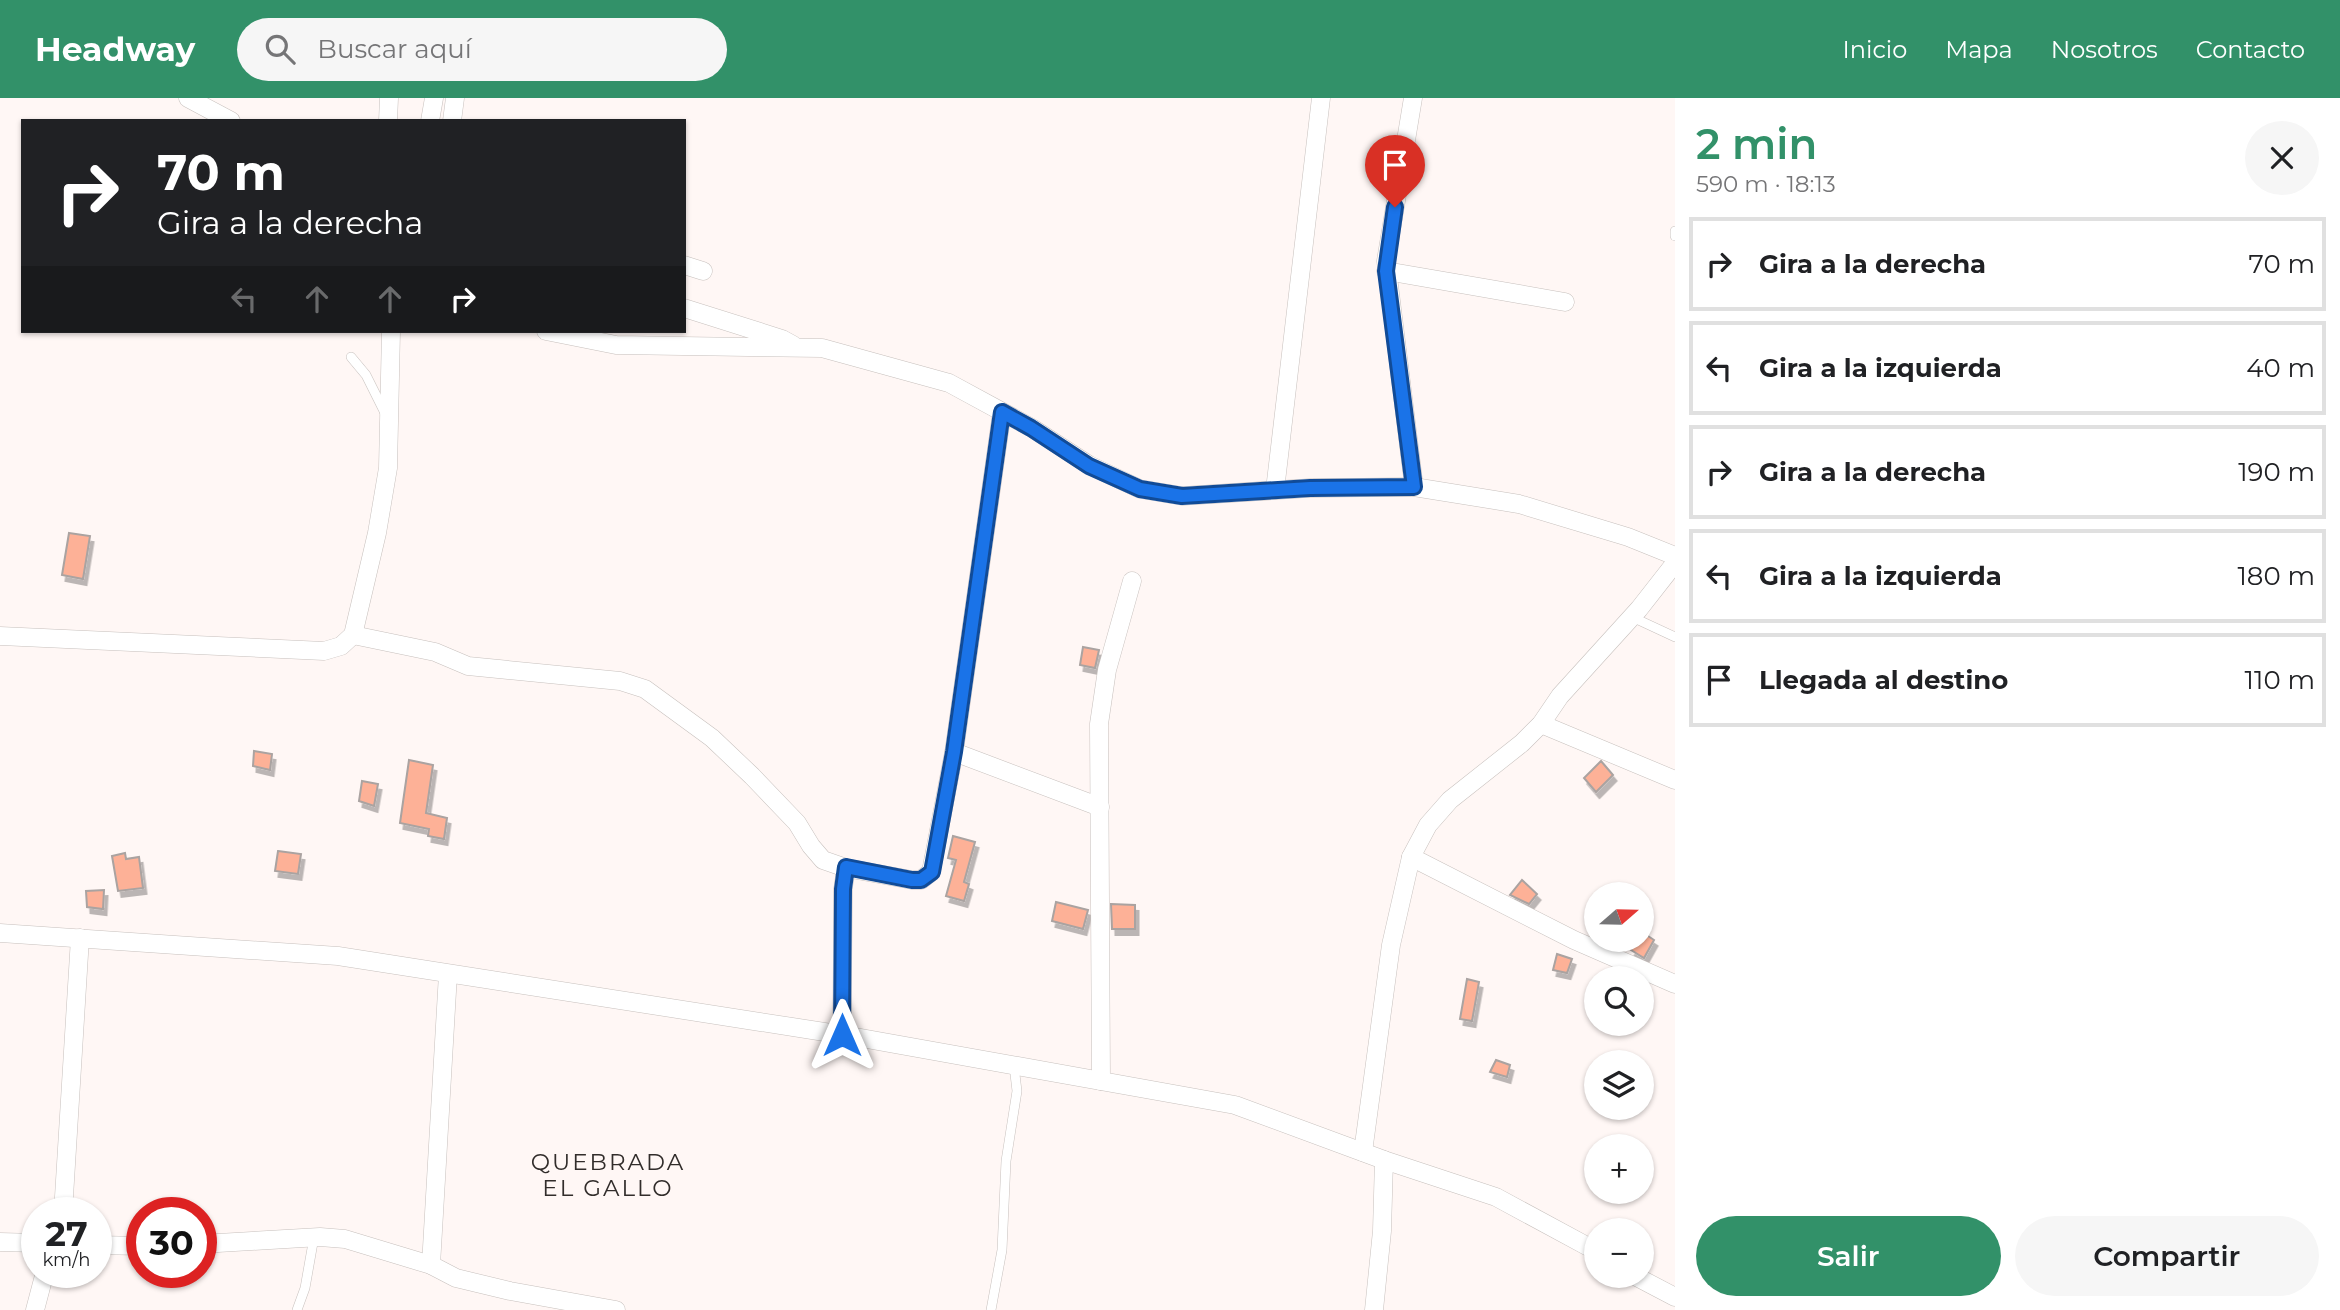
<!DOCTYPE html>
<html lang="es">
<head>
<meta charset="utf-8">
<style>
	:root { --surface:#fff; --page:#f6f6f6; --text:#202124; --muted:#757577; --line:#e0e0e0; --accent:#329169 }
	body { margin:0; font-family:Montserrat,sans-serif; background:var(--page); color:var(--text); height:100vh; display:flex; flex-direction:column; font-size:26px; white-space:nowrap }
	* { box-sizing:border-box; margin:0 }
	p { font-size:23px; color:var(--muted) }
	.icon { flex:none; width:38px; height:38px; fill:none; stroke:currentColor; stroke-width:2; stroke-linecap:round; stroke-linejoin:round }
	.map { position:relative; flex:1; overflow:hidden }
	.drawer { display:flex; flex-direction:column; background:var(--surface); width:665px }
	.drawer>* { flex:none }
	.banner { position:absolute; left:21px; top:21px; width:665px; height:214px; border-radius:0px; box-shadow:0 2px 5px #0004; background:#202124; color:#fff; overflow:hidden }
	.needle { width:46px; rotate:70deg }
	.fabs { position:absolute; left:1584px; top:784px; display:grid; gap:14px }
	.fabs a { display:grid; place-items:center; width:70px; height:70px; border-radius:50%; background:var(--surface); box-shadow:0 2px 5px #0004; font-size:35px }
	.speed { position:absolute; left:21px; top:1099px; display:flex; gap:14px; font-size:35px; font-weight:700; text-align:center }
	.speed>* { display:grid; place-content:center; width:91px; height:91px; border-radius:50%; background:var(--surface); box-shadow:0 2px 5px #0004; line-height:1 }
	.speed small { font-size:18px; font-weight:400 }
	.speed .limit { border:10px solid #d22; background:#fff; color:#111 }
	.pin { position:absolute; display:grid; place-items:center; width:60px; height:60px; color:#fff; margin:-72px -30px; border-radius:50% 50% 50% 0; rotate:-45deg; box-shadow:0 0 7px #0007 }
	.pin .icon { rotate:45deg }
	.me { position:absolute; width:77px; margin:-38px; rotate:0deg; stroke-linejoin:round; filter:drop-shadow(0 0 5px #0008) }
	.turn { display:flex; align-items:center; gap:24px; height:147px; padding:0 21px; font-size:32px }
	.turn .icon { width:91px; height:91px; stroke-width:2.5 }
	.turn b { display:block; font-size:49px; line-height:60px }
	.lanes { display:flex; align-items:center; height:66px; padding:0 21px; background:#0003; justify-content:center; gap:35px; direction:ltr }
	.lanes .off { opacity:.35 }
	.round { display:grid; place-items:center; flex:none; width:74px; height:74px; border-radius:37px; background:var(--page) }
	.overview { display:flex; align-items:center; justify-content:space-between; height:119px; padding:0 21px }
	h1 { font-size:42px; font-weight:600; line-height:52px; color:var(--accent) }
	.action { display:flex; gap:14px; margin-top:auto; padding:14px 21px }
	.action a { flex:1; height:80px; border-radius:42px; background:var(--accent); color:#fff; font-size:28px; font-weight:600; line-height:80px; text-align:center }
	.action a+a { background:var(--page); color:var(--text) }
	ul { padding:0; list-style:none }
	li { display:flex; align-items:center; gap:21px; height:94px; margin:0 14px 10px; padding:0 7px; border:4px solid var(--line); border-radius:0px }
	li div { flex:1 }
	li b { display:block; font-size:26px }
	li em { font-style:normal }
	header { display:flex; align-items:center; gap:42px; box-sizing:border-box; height:98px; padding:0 35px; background:var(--accent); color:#fff }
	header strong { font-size:33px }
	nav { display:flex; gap:38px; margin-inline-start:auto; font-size:24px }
	.search { width:490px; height:63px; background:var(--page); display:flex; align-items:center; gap:18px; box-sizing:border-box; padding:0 24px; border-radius:38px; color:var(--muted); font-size:26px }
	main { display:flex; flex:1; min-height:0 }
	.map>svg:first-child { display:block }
</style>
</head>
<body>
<header>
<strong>Headway</strong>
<div class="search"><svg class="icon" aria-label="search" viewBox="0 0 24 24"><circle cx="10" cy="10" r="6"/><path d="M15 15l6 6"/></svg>Buscar aquí</div>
<nav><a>Inicio</a><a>Mapa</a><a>Nosotros</a><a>Contacto</a></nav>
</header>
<main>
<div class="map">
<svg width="1675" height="1212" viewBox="0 0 1675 1212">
	<defs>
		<filter id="shadow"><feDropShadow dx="3.5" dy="6" stdDeviation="0" flood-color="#0004"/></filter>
	</defs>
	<rect width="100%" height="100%" fill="#fff7f5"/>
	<!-- building -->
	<g fill="#fdb197" stroke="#aaa3a1" stroke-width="2" filter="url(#shadow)">
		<path d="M69,435L90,438L83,481L62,477Z"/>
		<path d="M1083,549L1099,552L1095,570L1080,567Z"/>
		<path d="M254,653L272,656L270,672L253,668Z"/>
		<path d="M409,662L433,667L426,715L447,720L444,741L428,738L429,731L400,725Z"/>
		<path d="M1601,663L1613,677L1596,694L1584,680Z"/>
		<path d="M362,683L378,686L374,708L359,703Z"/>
		<path d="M953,738L975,744L964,784L969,786L964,803L946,798L956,762L948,760Z"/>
		<path d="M278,753L301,756L298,776L275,773Z"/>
		<path d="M125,755L126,761L139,759L143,790L118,793L112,758Z"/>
		<path d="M1522,782L1537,796L1529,806L1510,797Z"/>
		<path d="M104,792L103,811L87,809L86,793Z"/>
		<path d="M1056,804L1088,812L1083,831L1052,823Z"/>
		<path d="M1111,806L1135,807V831H1112Z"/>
		<path d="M1642,834L1654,842L1644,860L1631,852L1637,842H1642Z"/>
		<path d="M1557,856L1572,861L1567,875L1553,872Z"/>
		<path d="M1467,881L1479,884L1472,923L1460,921Z"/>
		<path d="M1496,962L1510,967L1507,979L1490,974Z"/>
	</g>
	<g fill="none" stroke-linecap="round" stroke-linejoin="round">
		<!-- lane casing -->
		<g stroke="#c7c0bd" stroke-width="10">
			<g id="lane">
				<path d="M1675,133V138"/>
				<path d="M351,259L366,277L386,317"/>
				<path d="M1632,519L1675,539"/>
				<path d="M297,1212L305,1190L314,1139"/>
				<path d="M991,1212L1002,1152L1006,1063L1017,993L1014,968"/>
			</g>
		</g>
		<!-- street casing -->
		<g stroke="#c7c0bd" stroke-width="19">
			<g id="street">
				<path d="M188,0L231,23"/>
				<path d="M1413,0L1386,163L1414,389"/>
				<path d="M388,23L389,0"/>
				<path d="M430,23L434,0"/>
				<path d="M452,23L455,0"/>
				<path d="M684,167L703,173"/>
				<path d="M1386,173L1565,204"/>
				<path d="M684,210L782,241L793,247"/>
				<path d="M546,233L616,247L822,250L949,285L1032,330L1089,367L1140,391L1182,398L1310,390L1414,389L1519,406L1628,439L1675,458"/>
				<path d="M1275,392L1321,0"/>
				<path d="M353,537L435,554L468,568L620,583L645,591L712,640L752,678L797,725L811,748L823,762L846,770"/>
				<path d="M0,538L324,553L341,548L353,537L377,435L388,370L391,233"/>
				<path d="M1541,626L1675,682"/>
				<path d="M954,654L1100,709"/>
				<path d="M1411,759L1574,842L1675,886"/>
				<path d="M0,835L338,858L850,938L1235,1007L1384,1062L1496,1099L1596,1153"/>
				<path d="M842,937L843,791L846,770L912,782H921L931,774L954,654L1002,314"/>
				<path d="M1101,983L1099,626L1107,572L1132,483"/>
				<path d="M1363,1054L1391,847L1411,759L1428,727L1450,702L1522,645L1541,626L1560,598L1639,511L1675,465"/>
				<path d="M63,1115L80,840"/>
				<path d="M0,1144L37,1145"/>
				<path d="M201,1146L320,1139L345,1141L431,1167L456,1180L510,1193L616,1212"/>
				<path d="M96,1147L142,1148"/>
				<path d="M431,1167L448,876"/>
				<path d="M1635,1178L1675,1199"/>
				<path d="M35,1212L45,1174"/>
				<path d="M1374,1212L1382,1133L1384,1062"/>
			</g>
		</g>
		<!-- lane -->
		<use href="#lane" stroke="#fff" stroke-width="9"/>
		<!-- street -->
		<use href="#street" stroke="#fff" stroke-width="18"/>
	</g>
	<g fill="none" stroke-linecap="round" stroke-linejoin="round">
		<!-- route casing -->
		<g stroke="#114b97" stroke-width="18">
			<path id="route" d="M842,937L843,791L846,769L912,782H921L932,774L954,654L1002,314L1031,330L1089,368L1140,391L1182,398L1310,390L1414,389L1386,173L1395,109"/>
		</g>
		<!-- route -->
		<use href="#route" stroke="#1a73e8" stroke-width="12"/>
	</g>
	<g text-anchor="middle" stroke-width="5" stroke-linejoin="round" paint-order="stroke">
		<!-- neighbourhood labels -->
		<g font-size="23" letter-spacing="2" fill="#322d2b" stroke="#fff7f5">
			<text x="608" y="1072">QUEBRADA<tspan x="608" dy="26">EL GALLO</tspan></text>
		</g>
	</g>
</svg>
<div class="fabs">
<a><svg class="needle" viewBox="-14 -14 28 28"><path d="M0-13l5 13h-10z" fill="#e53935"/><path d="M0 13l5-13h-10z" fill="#757577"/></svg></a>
<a><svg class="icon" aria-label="search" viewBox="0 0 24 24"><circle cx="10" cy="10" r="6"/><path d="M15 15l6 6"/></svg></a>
<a><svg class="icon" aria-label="layers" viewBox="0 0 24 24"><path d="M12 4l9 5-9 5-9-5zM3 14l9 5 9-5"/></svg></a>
<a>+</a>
<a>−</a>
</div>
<div class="speed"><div>27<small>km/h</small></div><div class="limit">30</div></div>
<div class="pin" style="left:1395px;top:109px;background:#d93025"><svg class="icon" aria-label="arrive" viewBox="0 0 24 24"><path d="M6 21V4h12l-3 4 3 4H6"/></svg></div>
<svg class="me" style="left:842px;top:937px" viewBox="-20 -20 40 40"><path d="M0-17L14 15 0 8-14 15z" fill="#1a73e8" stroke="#fff" stroke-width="4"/></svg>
<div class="banner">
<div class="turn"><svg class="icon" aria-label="right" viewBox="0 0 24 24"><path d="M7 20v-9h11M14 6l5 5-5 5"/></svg><div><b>70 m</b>Gira a la derecha</div></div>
<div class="lanes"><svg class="icon off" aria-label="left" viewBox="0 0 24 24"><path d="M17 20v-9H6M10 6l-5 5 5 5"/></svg><svg class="icon off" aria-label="ahead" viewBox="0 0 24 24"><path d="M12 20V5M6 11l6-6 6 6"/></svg><svg class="icon off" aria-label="ahead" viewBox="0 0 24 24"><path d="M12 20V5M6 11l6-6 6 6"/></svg><svg class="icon" aria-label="right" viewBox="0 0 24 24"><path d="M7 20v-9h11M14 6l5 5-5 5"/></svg></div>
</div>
</div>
<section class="drawer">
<div class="overview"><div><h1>2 min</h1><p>590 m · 18:13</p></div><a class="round"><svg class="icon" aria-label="close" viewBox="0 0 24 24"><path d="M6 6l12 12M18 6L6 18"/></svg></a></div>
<ul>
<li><svg class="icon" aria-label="right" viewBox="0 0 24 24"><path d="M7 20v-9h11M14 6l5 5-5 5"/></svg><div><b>Gira a la derecha</b></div><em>70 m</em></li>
<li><svg class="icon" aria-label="left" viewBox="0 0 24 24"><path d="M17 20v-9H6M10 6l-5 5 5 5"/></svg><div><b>Gira a la izquierda</b></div><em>40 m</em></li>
<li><svg class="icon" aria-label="right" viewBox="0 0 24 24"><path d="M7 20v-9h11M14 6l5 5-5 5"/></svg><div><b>Gira a la derecha</b></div><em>190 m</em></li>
<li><svg class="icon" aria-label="left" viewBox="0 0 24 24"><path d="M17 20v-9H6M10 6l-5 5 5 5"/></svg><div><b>Gira a la izquierda</b></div><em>180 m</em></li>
<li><svg class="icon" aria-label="arrive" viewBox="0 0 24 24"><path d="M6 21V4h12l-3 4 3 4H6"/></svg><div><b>Llegada al destino</b></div><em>110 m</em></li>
</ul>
<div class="action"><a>Salir</a><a>Compartir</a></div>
</section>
</main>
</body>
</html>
